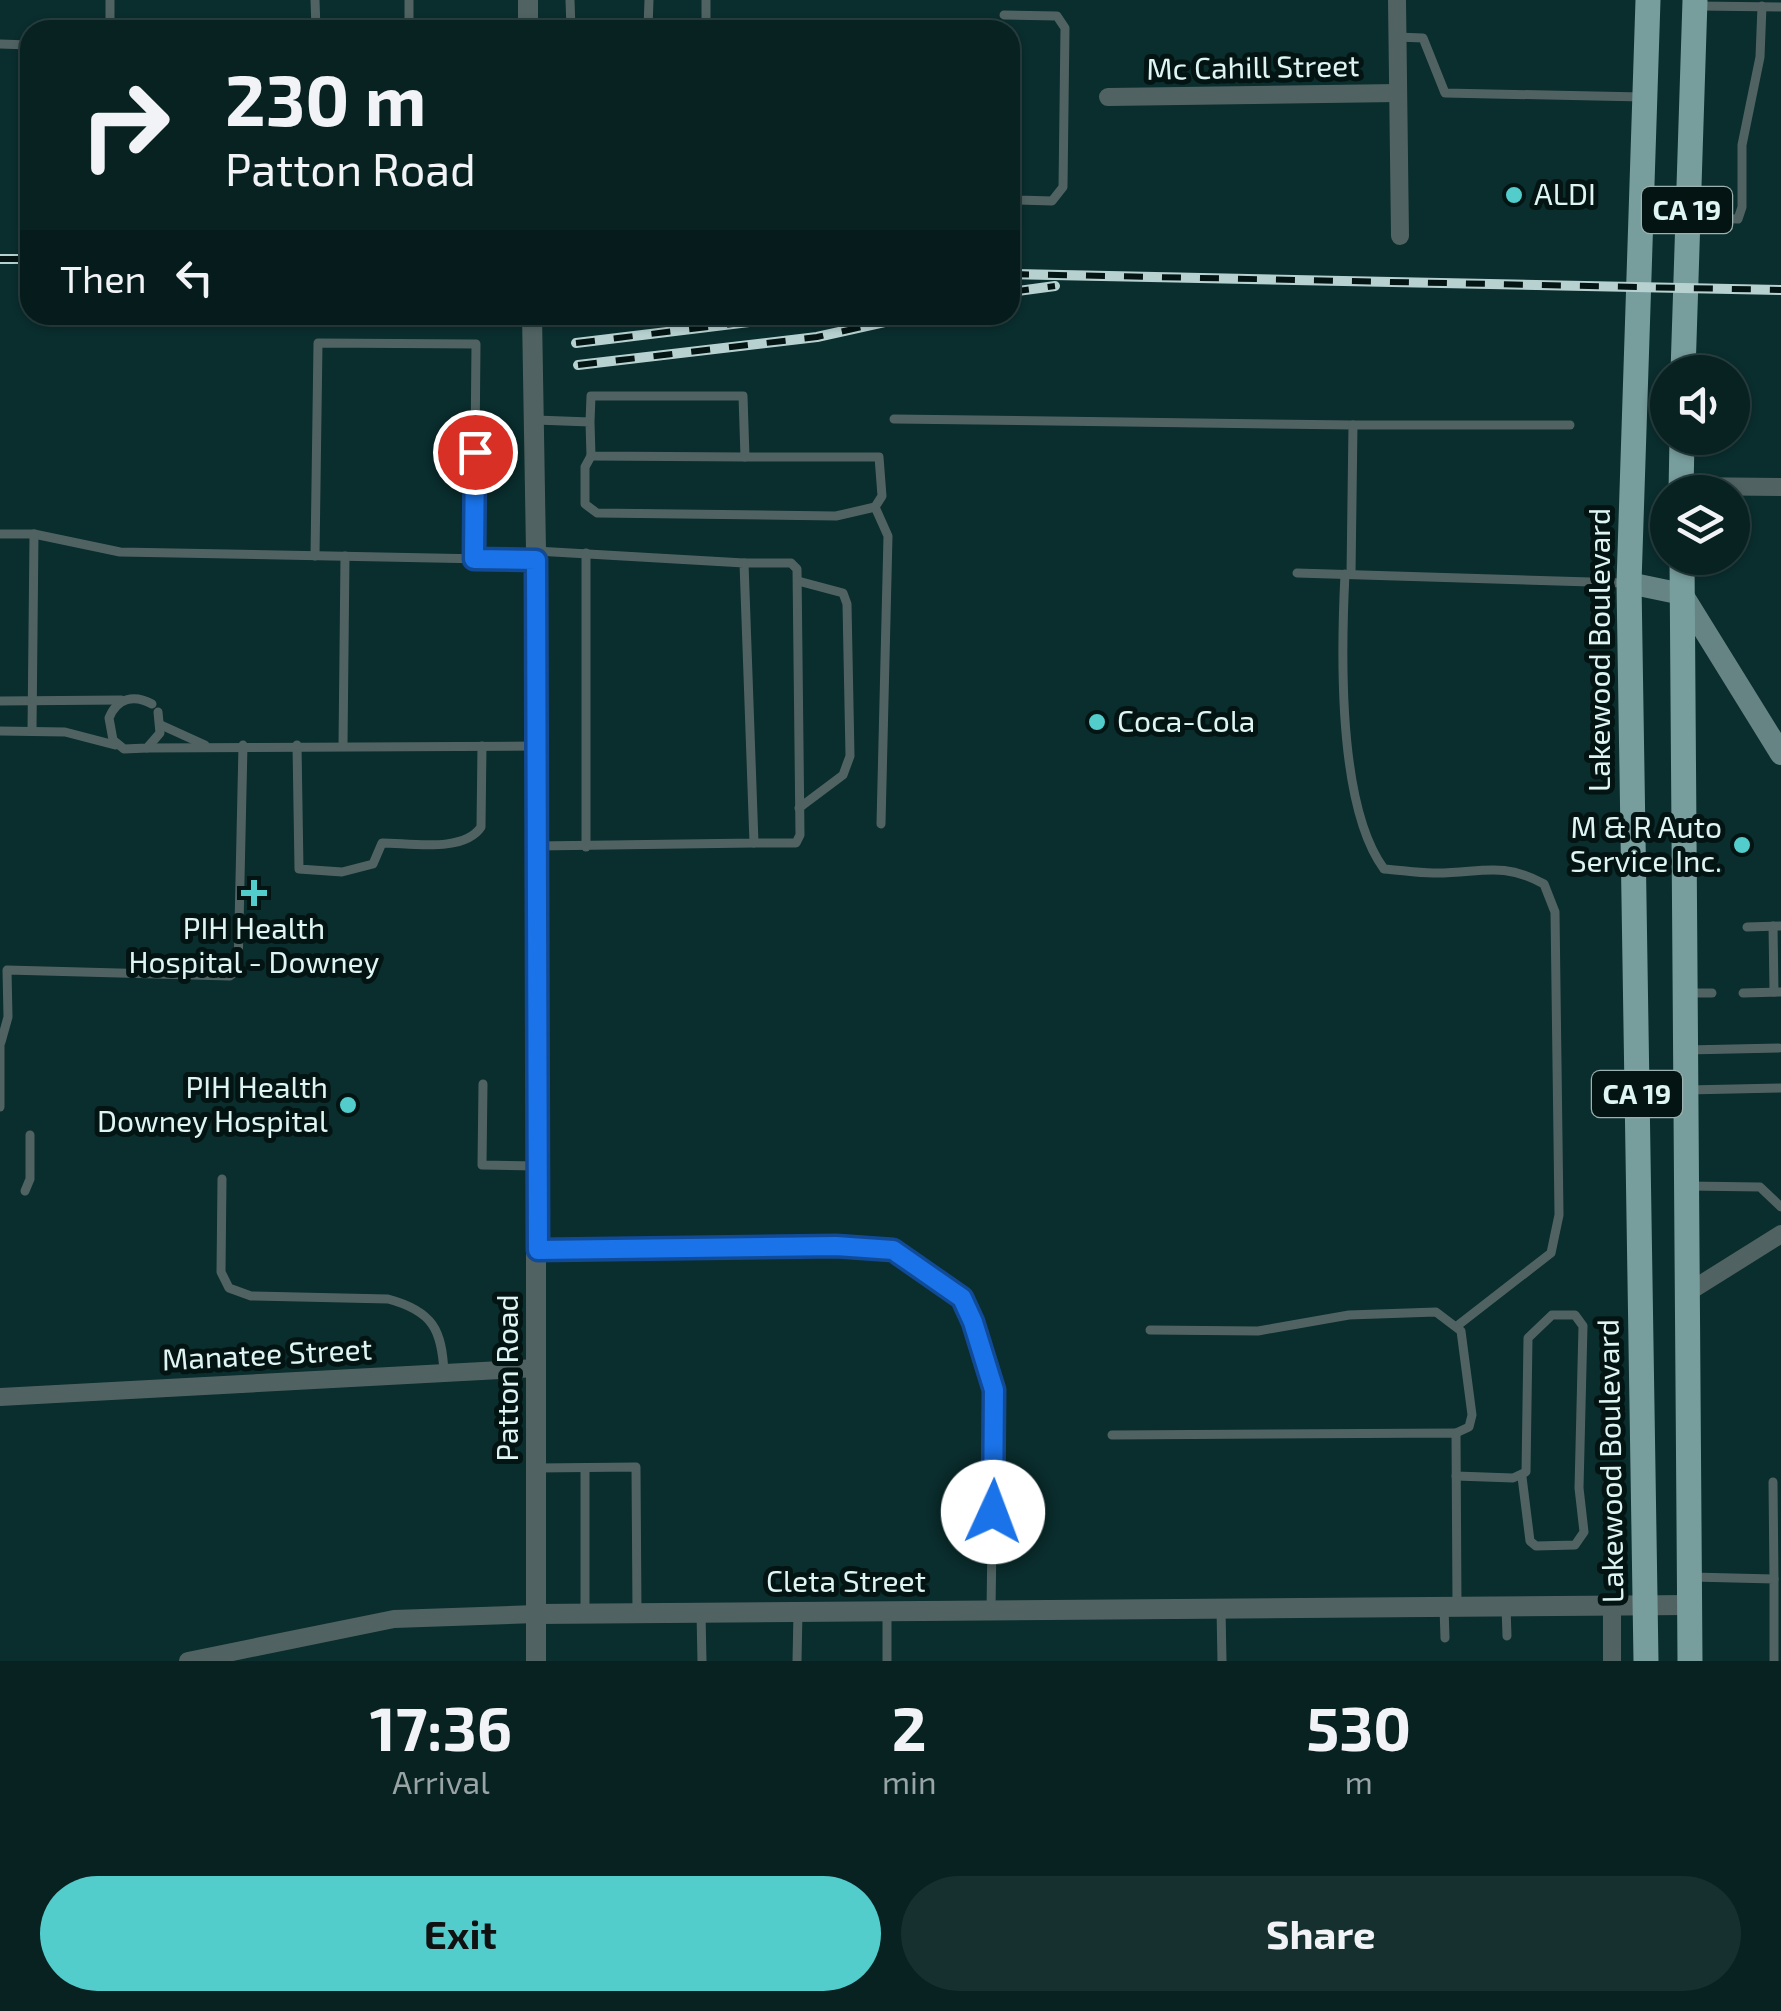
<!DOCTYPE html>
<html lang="en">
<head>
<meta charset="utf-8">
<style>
	:root { --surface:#082222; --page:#162f2f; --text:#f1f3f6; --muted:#98a4a5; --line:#293f40; --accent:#52cdcc }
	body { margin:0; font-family:"Exo 2",sans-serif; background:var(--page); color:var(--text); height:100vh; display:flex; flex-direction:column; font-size:38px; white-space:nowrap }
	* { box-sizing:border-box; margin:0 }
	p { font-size:32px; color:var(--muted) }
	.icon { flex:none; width:55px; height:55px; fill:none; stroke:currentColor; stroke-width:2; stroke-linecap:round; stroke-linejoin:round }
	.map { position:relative; height:1661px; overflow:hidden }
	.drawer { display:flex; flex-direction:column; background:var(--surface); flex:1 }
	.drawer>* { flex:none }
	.guide { position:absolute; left:20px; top:20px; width:1000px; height:305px; border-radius:30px; box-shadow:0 2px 8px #0004,0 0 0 2px var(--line); background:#082222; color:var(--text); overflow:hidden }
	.fabs { position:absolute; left:1650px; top:355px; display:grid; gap:20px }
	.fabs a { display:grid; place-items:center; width:100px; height:100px; border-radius:50%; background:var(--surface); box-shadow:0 2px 8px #0004,0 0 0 2px var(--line); font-size:50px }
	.pin { position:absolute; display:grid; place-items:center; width:85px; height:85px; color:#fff; margin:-42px; border:5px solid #fff; border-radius:50%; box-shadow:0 2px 10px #0007 }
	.me { position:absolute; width:110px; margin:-55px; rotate:2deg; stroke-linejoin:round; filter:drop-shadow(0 0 8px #0008) }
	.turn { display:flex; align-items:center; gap:35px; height:210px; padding:0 40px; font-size:45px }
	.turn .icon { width:130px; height:130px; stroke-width:2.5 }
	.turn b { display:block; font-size:70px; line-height:85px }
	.then { display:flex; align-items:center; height:95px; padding:0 40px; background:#0003; gap:20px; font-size:38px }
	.eta { display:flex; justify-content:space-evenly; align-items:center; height:170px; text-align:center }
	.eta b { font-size:60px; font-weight:700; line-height:70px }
	.action { display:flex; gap:20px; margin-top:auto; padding:20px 40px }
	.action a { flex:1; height:115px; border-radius:60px; background:var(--accent); color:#111; font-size:40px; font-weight:700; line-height:115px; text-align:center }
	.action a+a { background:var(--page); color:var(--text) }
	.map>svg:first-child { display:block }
</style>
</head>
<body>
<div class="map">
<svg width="1781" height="1661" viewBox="0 0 1781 1661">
	<rect width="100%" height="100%" fill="#0a2d2d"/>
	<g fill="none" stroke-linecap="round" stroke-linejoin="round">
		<!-- service -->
		<g stroke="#506362" stroke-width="9">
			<path d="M110,0V30"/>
			<path d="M315,0L316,30"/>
			<path d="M409,0V30"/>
			<path d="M570,0L571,29"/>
			<path d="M649,0L648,28H706"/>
			<path d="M706,0V28H1004"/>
			<path d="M1699,6L1781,7"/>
			<path d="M1004,15L1057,16L1065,28L1063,187L1052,201L1018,200L1010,187"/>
			<path d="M528,30H648"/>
			<path d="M1397,37L1423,38L1445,93L1643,97"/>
			<path d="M0,44L30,45"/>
			<path d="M1691,218L1738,219L1742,207V145L1760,57L1762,6"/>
			<path d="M894,419L1353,425L1351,574"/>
			<path d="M536,420L590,422L591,396H743L745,457L591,456L590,422"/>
			<path d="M1353,425H1570"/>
			<path d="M591,456L585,467V504L597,513L836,516L875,507L882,496L879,457H745"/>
			<path d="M875,507L888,536L881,824"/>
			<path d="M0,534H34L120,552L536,560"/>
			<path d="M536,551L744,563L754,843L537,846"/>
			<path d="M315,556L318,343L476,344L474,559"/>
			<path d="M744,563H791L797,569L800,835L796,843H754"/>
			<path d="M1297,573L1624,583"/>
			<path d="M1345,574C1341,653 1337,805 1384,869C1400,870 1417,873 1433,873C1479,874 1500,860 1544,884L1555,912L1559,1215L1551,1253L1457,1326"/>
			<path d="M798,581L843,593L847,604L850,756L843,775L799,808"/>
			<path d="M0,701L121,700"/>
			<path d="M152,704C134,694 117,698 109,718L113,740L124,749L147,748L160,733L158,712"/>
			<path d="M161,725L205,745"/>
			<path d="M32,730L34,534"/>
			<path d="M0,731L65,732L115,745"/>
			<path d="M297,745L299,869L342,872L373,864L382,843C410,843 464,853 481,827L482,746"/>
			<path d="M343,745L345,556"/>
			<path d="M147,748L536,746"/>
			<path d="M586,847V553"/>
			<path d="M1773,926L1774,992"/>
			<path d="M1747,927L1781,926"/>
			<path d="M1687,993H1712"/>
			<path d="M1743,993L1781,992"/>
			<path d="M0,1042V1107"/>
			<path d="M1,1042L8,1017L7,970L230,976L238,970L243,745"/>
			<path d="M1687,1050L1779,1048"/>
			<path d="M483,1084L482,1165L537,1166"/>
			<path d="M1687,1090L1781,1088"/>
			<path d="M222,1179L221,1272L229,1288L251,1296L388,1299C433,1311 442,1330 444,1373"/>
			<path d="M1689,1186L1760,1187L1781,1207"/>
			<path d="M25,1191L30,1179V1135"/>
			<path d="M538,1250L836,1246L893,1250L962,1298L994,1391L991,1611"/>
			<path d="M1150,1330L1258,1331L1349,1315L1436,1312L1461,1331L1472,1415L1469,1427L1456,1433"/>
			<path d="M1112,1435L1456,1433L1457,1605"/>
			<path d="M538,1468L636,1467L637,1613"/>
			<path d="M585,1468V1614"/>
			<path d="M1456,1476L1513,1478L1526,1472L1528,1338L1552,1315H1575L1583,1326L1579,1488L1584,1532L1575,1545L1536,1546L1530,1541L1522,1477"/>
			<path d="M1773,1482L1774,1579"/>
			<path d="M1692,1577L1774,1579V1661"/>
			<path d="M1444,1607L1445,1638"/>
			<path d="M1506,1607L1507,1636"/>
			<path d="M1221,1609L1222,1661"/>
			<path d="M887,1611V1661"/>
			<path d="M701,1613L702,1661"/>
			<path d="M797,1661L798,1612"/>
		</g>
		<!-- minor -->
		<g stroke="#506362" stroke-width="18">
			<path d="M1397,0L1400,236"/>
			<path d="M1108,97L1398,93"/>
			<path d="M1681,486L1781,487"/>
			<path d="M1687,1293L1781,1234"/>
			<path d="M0,1397L537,1368"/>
			<path d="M1612,1606V1661"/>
			<path d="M188,1661L394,1619L536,1614"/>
		</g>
		<!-- tertiary -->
		<g stroke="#506362" stroke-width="20">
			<path d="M528,30V0"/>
			<path d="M532,315L536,551V1661"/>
			<path d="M536,1614L1690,1605"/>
		</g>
		<!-- secondary -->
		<path stroke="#668483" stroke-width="22" d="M1629,583L1682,594L1781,754"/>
		<!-- primary -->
		<g stroke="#779d9c" stroke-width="25">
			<path d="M1683,372L1695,0"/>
			<path d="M1681,492L1682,438"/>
			<path d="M1682,558L1690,1661"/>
			<path d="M1646,1661L1629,583L1648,0"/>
		</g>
		<!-- rail casing -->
		<g stroke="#b7d1d0" stroke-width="10">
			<g id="rail">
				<path d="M0,259H30"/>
				<path d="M1010,274L1781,290"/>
				<path d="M1010,292L1055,286"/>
				<path d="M576,343L807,315"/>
				<path d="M578,365L817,337L916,315"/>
			</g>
		</g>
		<!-- rail -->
		<use href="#rail" stroke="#031413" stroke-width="6" stroke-dasharray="19" stroke-linecap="butt"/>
	</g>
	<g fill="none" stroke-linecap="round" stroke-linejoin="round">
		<!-- route casing -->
		<g stroke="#114b97" stroke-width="25">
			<path id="route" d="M475,452L474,559L536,560L538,1250L836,1246L893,1250L962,1298L973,1322L994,1390L993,1512"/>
		</g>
		<!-- route -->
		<use href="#route" stroke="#1a73e8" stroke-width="18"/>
	</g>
	<!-- markers -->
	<g fill="#52cdcc" stroke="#031413" stroke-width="4">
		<circle cx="1514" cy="195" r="10"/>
		<circle cx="1097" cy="722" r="10"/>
		<circle cx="1742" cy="845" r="10"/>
		<path d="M249 878h10v10h10v10h-10v10h-10v-10h-10v-10h10z"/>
		<circle cx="348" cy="1105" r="10"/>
	</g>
	<g text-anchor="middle" stroke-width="10" stroke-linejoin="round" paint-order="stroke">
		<!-- shield labels -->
		<g fill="#031413" stroke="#9cb2b0" stroke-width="2.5">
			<rect x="1642" y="187" width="90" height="46" rx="8"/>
			<rect x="1592" y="1071" width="90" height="46" rx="8"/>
		</g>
		<g font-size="28" font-weight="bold" fill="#def5f4">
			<text x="1687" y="220">CA 19</text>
			<text x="1637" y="1104">CA 19</text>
		</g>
		<!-- street labels -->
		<g font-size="30" fill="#def5f4" stroke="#031413">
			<text transform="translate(1253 68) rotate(-1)" y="10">Mc Cahill Street</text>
			<text transform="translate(1600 650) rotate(-90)" y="10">Lakewood Boulevard</text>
			<text transform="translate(267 1355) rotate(-3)" y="10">Manatee Street</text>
			<text transform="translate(508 1378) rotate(-90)" y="10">Patton Road</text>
			<text transform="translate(1611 1461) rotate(-91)" y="10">Lakewood Boulevard</text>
			<text x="846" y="1592">Cleta Street</text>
		</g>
		<!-- poi labels -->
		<g font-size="30" fill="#def5f4" stroke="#031413" text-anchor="start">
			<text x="1534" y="205">ALDI</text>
			<text x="1117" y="732">Coca-Cola</text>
			<text x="1722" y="838" text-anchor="end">M &amp; R Auto<tspan x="1722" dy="34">Service Inc.</tspan></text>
			<text x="254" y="939" text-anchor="middle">PIH Health<tspan x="254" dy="34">Hospital - Downey</tspan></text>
			<text x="328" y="1098" text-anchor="end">PIH Health<tspan x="328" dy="34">Downey Hospital</tspan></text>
		</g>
	</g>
</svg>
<div class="fabs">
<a><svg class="icon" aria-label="sound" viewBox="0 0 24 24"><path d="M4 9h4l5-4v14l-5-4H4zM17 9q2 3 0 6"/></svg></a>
<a><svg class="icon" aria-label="layers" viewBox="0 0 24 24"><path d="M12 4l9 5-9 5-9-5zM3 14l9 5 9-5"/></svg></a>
</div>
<div class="pin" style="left:475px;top:452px;background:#d93025"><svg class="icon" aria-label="arrive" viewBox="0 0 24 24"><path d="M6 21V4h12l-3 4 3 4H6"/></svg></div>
<svg class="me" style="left:993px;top:1512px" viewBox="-20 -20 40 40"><circle r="19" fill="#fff"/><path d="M0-13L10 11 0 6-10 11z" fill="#1a73e8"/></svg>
<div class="guide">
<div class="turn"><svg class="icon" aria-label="right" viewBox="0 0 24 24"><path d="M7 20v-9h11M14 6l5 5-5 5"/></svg><div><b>230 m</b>Patton Road</div></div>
<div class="then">Then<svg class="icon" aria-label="left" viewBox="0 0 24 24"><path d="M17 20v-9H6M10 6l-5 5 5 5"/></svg></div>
</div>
</div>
<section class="drawer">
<div class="eta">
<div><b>17:36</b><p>Arrival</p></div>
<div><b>2</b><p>min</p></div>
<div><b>530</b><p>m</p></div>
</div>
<div class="action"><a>Exit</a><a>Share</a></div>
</section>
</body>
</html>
